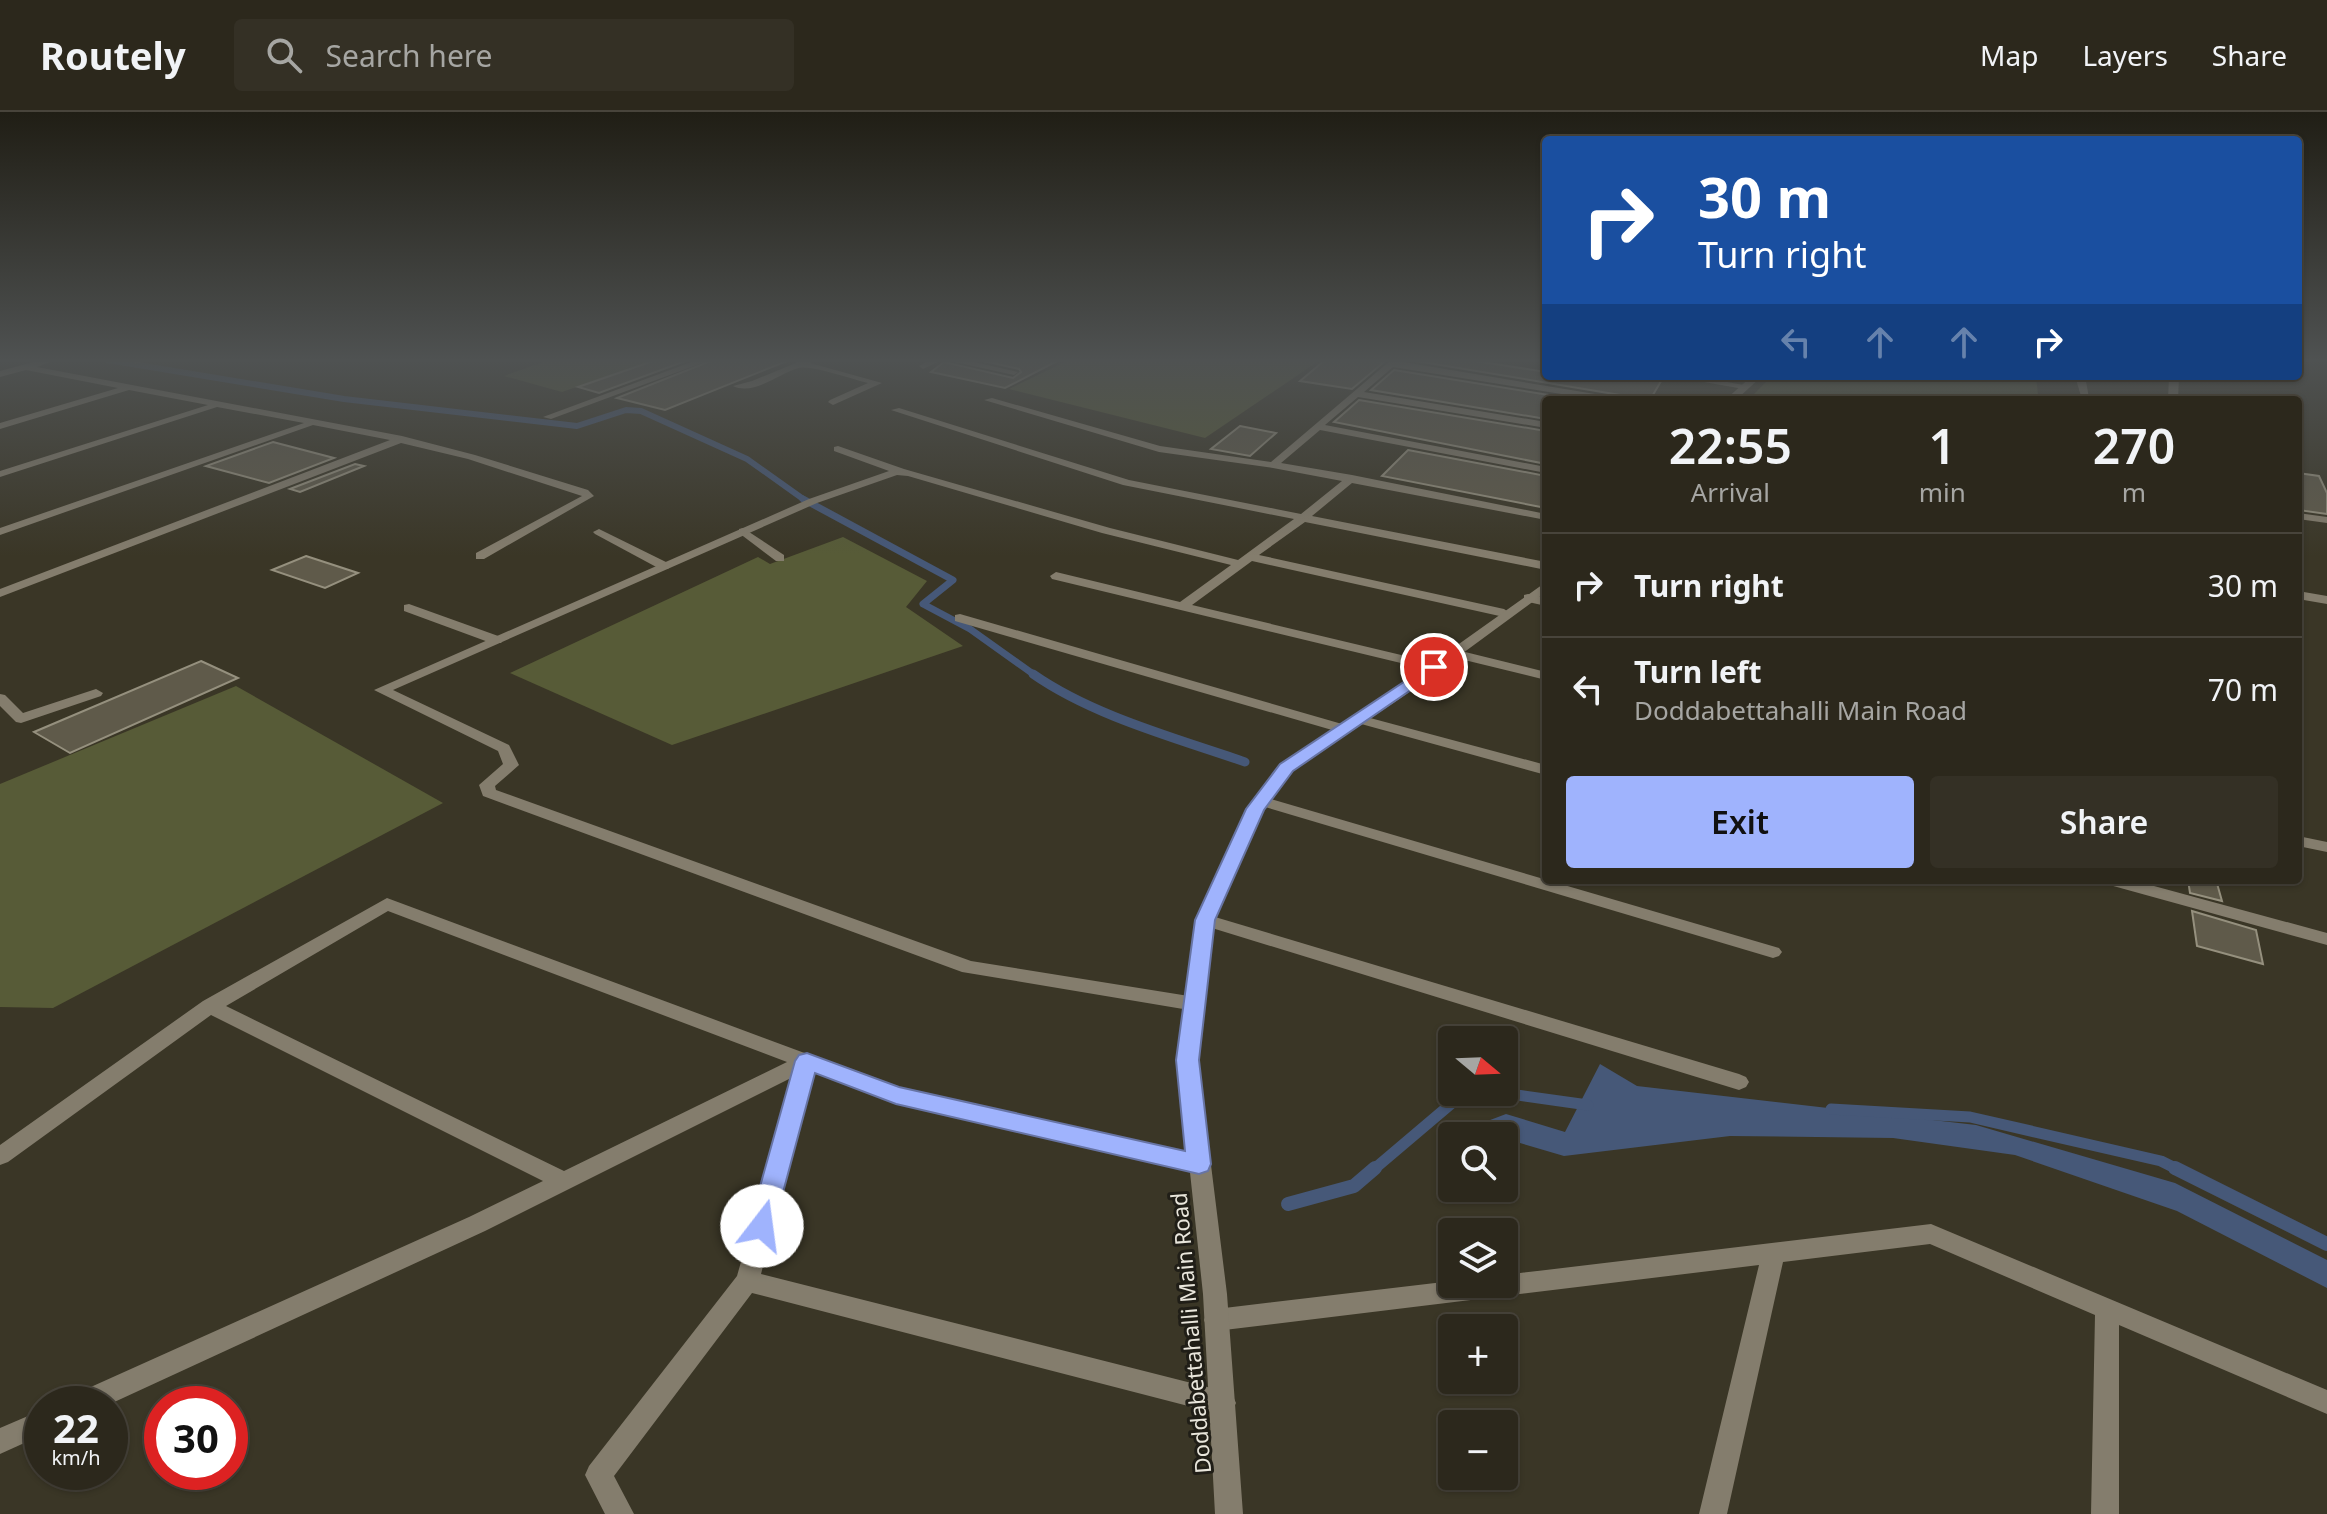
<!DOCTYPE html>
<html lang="en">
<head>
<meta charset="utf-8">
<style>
	:root { --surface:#2c281c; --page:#343025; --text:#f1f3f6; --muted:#a6a6a3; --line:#48443b; --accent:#9fb3fd }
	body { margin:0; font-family:"Noto Sans",sans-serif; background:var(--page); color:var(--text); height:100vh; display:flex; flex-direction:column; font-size:30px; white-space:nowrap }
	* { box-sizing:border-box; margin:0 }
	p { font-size:26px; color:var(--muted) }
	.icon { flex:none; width:44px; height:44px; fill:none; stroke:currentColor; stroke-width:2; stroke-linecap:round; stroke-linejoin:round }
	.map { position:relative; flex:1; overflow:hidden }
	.sheet { position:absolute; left:1542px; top:284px; width:760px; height:488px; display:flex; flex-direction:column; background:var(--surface); border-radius:8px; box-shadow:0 2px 6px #0004,0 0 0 2px var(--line) }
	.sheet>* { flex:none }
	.top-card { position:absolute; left:1542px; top:24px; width:760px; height:244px; border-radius:8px; box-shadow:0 2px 6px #0004,0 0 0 2px var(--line); background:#1a4fa0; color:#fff; overflow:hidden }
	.needle { width:52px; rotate:109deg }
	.fabs { position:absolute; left:1438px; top:914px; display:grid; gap:16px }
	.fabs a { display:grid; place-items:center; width:80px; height:80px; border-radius:8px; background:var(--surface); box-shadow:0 2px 6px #0004,0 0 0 2px var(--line); font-size:40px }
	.speed { position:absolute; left:24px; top:1274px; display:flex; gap:16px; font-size:40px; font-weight:700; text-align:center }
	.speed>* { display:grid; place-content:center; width:104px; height:104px; border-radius:50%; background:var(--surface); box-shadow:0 2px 6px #0004,0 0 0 2px var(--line); line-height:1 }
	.speed small { font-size:20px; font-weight:400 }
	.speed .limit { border:12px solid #d22; background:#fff; color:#111 }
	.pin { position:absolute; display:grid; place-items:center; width:68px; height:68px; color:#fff; margin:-34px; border:4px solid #fff; border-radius:50%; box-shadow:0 2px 8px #0007 }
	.me { position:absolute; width:88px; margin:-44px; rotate:15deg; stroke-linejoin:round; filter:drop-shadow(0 0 6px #0008) }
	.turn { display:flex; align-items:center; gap:28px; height:168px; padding:0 24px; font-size:36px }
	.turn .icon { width:104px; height:104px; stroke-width:2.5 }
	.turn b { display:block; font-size:56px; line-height:68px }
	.lanes { display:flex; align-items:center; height:76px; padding:0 24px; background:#0003; justify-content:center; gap:40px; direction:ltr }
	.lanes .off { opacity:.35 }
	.eta { display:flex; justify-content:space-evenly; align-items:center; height:136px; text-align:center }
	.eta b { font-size:48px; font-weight:600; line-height:56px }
	.primary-button { display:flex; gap:16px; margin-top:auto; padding:16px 24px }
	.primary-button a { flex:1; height:92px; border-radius:8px; background:var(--accent); color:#111; font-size:32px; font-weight:600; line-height:92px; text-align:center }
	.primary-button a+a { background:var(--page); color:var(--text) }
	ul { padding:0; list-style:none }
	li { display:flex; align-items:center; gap:24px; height:104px; padding:0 24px; border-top:2px solid var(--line) }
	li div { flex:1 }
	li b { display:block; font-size:30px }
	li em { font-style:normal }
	header { display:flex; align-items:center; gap:48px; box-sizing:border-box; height:112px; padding:0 40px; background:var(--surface); border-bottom:2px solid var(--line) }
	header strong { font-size:38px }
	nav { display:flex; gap:44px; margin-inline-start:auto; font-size:28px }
	.search { width:560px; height:72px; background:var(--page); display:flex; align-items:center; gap:20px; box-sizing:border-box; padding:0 28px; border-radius:8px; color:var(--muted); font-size:30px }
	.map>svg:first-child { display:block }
</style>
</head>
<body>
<header>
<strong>Routely</strong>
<div class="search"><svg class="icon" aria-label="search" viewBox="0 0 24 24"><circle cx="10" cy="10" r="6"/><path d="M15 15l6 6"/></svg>Search here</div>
<nav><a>Map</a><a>Layers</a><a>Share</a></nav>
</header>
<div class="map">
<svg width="2327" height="1402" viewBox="0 0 2327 1402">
	<rect width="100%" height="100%" fill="#3a3626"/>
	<!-- green -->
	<g fill="#575b37">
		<path d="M549,248H654L562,280L504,264Z"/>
		<path d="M1069,248H1320L1205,326L1009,277Z"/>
		<path d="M1772,264H2036L2038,283L2076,288H1748Z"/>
		<path d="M843,425L927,469L906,495L963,534L672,633L510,561L758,445L770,452Z"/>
		<path d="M236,574L443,691L53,896L0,895V672Z"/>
	</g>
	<!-- water -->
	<path fill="#465878" d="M1600,952L1637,974L1976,1013L2175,1071L2327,1148V1176L2177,1099L2015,1043L1893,1026L1730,1024L1564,1044L1469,1016L1506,1002L1565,1020Z"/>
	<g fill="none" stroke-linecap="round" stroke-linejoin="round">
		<!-- stream-far4 -->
		<path stroke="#465878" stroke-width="6" d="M108,248L344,287L577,314L626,298L641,299L747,347L806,389"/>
		<!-- stream-far3 -->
		<path stroke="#465878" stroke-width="7" d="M803,387L953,468L923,492L970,517L1036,564"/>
		<!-- stream-far2 -->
		<path stroke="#465878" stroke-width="9" d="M1033,562C1093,604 1176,626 1245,650"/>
		<!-- stream-far1 -->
		<g stroke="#465878" stroke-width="11">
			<path d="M1496,980L1588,993"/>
			<path d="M1831,997L1970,1005L2161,1049L2179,1058"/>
			<path d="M1373,1058L1465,980"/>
		</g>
		<!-- stream -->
		<g stroke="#465878" stroke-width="14">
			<path d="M2175,1056L2327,1132"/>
			<path d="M1288,1092L1354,1074L1375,1056"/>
		</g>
	</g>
	<!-- building -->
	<g fill="#5f5a4a" stroke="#95907e" stroke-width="2">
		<path d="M656,248H688L599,281L578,275Z"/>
		<path d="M713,248L787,249L665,298L617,286Z"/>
		<path d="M979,248H1059L1005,276L931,260L944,250L1013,266L1021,260L1019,257Z"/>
		<path d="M1325,248H1370L1384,250L1352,277L1300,269Z"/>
		<path d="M1410,248H1469L1546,260V264H1664L1650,288H1624L1620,283Z"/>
		<path d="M1394,258L1580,288H1546V307L1371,278Z"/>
		<path d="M1359,288L1546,319V352L1334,310Z"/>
		<path d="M1240,314L1276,321L1250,344L1211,337Z"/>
		<path d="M273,330L334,346L269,371L206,354Z"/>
		<path d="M1408,338L1546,364V396L1382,364Z"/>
		<path d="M355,352L364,354L300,380L290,377Z"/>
		<path d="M2298,361L2319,364L2327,381V402L2298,398Z"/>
		<path d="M306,444L358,461L325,476L272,458Z"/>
		<path d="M201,549L238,566L70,641L34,620Z"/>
		<path d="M2188,768H2216L2222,789L2190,781Z"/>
		<path d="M2192,799L2256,818L2263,852L2197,834Z"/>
	</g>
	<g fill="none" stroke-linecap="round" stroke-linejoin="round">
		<!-- service -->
		<g fill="#847d6d" fill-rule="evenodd">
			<path d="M743,416L784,443V449H776L739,421V417Z"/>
			<path d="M599,417L668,451L670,454L668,457H660L595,422L593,420Z"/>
			<path d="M409,492L501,525L503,528L501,531H491L404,499V493Z"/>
		</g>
		<!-- minor -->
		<g fill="#847d6d" fill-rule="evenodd">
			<path d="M41,248H55L37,255L402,324L475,343L588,378L594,384L484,447H476V441L582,384L468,347L401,331L0,485V477L390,328L313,313L0,423V416L304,311L217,295L0,365V359L208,293L129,278L0,317V311L118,276L26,258L0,265V259Z"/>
			<path d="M135,248H151L135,252Z"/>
			<path d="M697,248H710L551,307L543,305Z"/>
			<path d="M803,248H815L810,251L882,271L833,293L828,290L830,288L868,271C853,268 813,253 799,256C779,261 754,284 733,274L752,269Z"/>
			<path d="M930,248H942L923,257L919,254Z"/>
			<path d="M946,248H965L1018,260L1014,263Z"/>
			<path d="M1391,248L1619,286L1621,288H1599L1393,255L1364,280L1546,310V316L1358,285L1325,313L1546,355V361L1320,318L1281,351L1352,363L1546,402V408L1352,371L1312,404L1546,450V458L1305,410L1259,443L1504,497L1510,501L1504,505L1252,449L1192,493L1439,552L1441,555L1439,558L1434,559L1052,467L1050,464L1056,460L1180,490L1231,453L1102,421L908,364L897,363L817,391L393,578L509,633L519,653L495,674L496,678L971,849L1195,885L1202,887L1205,892L1202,897L1195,899L962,860L483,684L479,673L503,652L498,639L374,578L809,387L889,359L834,339V335L838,334L904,357L1110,416L1238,448L1294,407L1123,373L891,298L899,296L1129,368L1301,402L1342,369L1273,356L1159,340L984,288L992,286L1160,334L1271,350Z"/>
			<path d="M1670,264H1694L1749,274L1744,277Z"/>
			<path d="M2075,264H2085L2089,286L2081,284Z"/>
			<path d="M2169,264H2179L2178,288H2168Z"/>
			<path d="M2298,401L2327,405V411L2298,407Z"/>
			<path d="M2298,479L2327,484V492L2298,487Z"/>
			<path d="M1528,482L1546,486V494L1524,489V483Z"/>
			<path d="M960,502L1349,614L1351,617L1349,620H1339L955,509V503Z"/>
			<path d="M1453,537L1546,560V568L1448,544L1446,541Z"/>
			<path d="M96,577L103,581L101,584L21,611L16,610L0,594V582L5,583L23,601Z"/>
			<path d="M1359,603L1546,653V663L1354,610L1352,607Z"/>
			<path d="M1261,684L1779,836L1782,840L1779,844L1773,846L1255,692L1253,689L1255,686Z"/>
			<path d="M2298,724L2327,730V740L2298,734Z"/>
			<path d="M2103,768H2132L2327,821V833L2106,772Z"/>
			<path d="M387,786L899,976L1207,1046L1210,1052L1207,1058L1199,1061L896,991L814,960L761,1162L1223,1279L1232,1282L1236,1291L1232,1300L1223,1303L752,1181L614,1364L634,1402H605L585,1363L589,1354L737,1164L793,965L485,1119L110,1292H69L73,1283L469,1105L543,1069L211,903L8,1050L0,1053V1033L203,889ZM388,799L787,950L564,1059L226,894Z"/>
			<path d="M1205,802L1739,962L1746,965L1749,970L1746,975L1739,978L1199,812L1196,808L1199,804Z"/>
			<path d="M1931,1112L2327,1278V1302L2119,1213V1402H2091L2095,1203L1930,1132L1783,1150L1727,1402H1699L1759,1153L1216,1219L1207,1216L1204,1208L1207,1200L1216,1197L1452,1169V1172H1504V1163Z"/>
			<path d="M42,1298V1323L0,1342V1316Z"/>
		</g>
		<!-- tertiary -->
		<g fill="#847d6d" fill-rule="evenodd">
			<path d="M1752,264H1762L1736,288H1725Z"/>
			<path d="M1546,470V480L1414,577L1292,659L1263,698L1214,808L1198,948L1227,1182L1243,1402H1215L1203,1182L1178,948L1196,808L1247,697L1282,653L1404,571Z"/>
		</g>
	</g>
	<!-- sky -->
	<linearGradient id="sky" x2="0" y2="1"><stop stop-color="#201e15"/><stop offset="0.56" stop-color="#4f5252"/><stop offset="1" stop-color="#4f5252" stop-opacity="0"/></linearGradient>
	<rect width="2327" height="444" fill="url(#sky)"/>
	<!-- route -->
	<path fill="#9fb3fd" stroke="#6774a4" stroke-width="2" d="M1434,550L1442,555L1440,558L1293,659L1264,698L1215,808L1199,948L1211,1052L1208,1059L1199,1062L896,992L815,961L774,1114L771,1122L762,1125L753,1122L749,1114L795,949L799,943L807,941L899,975L1185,1039L1176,948L1195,808L1246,697L1280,652Z"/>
	<g text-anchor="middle" stroke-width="6" stroke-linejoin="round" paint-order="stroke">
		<!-- street labels -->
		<g font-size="22" fill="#e9e6dc" stroke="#201e17">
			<text transform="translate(1191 1221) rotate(-95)" y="8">Doddabettahalli Main Road</text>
		</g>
	</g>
</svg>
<div class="fabs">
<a><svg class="needle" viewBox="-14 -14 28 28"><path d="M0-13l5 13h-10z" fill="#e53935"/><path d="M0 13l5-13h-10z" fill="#a6a6a3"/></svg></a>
<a><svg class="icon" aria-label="search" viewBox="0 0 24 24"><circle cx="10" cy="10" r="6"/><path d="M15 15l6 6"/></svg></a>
<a><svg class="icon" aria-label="layers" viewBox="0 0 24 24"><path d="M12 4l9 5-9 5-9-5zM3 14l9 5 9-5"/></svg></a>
<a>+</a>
<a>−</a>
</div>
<div class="speed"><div>22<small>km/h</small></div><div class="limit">30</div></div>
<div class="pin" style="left:1434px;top:555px;background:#d93025"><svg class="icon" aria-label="arrive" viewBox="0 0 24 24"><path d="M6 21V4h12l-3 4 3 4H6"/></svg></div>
<svg class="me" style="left:762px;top:1114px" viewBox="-20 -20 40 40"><circle r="19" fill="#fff"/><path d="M0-13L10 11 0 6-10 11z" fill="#9fb3fd"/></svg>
<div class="top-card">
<div class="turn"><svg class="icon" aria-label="right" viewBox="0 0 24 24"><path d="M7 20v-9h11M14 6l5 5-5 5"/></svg><div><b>30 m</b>Turn right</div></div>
<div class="lanes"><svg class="icon off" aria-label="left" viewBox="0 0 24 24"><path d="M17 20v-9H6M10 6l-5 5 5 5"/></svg><svg class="icon off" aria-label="ahead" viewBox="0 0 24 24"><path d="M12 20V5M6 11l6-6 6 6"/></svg><svg class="icon off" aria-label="ahead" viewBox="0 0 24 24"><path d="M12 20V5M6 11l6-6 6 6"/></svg><svg class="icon" aria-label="right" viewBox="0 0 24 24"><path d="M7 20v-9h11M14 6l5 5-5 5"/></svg></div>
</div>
<section class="sheet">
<div class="eta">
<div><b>22:55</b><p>Arrival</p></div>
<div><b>1</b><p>min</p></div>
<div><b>270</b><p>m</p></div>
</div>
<ul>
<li><svg class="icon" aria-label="right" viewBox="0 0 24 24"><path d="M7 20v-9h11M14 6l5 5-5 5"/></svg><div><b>Turn right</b></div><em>30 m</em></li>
<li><svg class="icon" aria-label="left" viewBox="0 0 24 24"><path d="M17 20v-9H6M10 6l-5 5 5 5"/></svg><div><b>Turn left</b><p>Doddabettahalli Main Road</p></div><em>70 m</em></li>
</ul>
<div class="primary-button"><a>Exit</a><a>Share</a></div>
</section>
</div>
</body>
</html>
